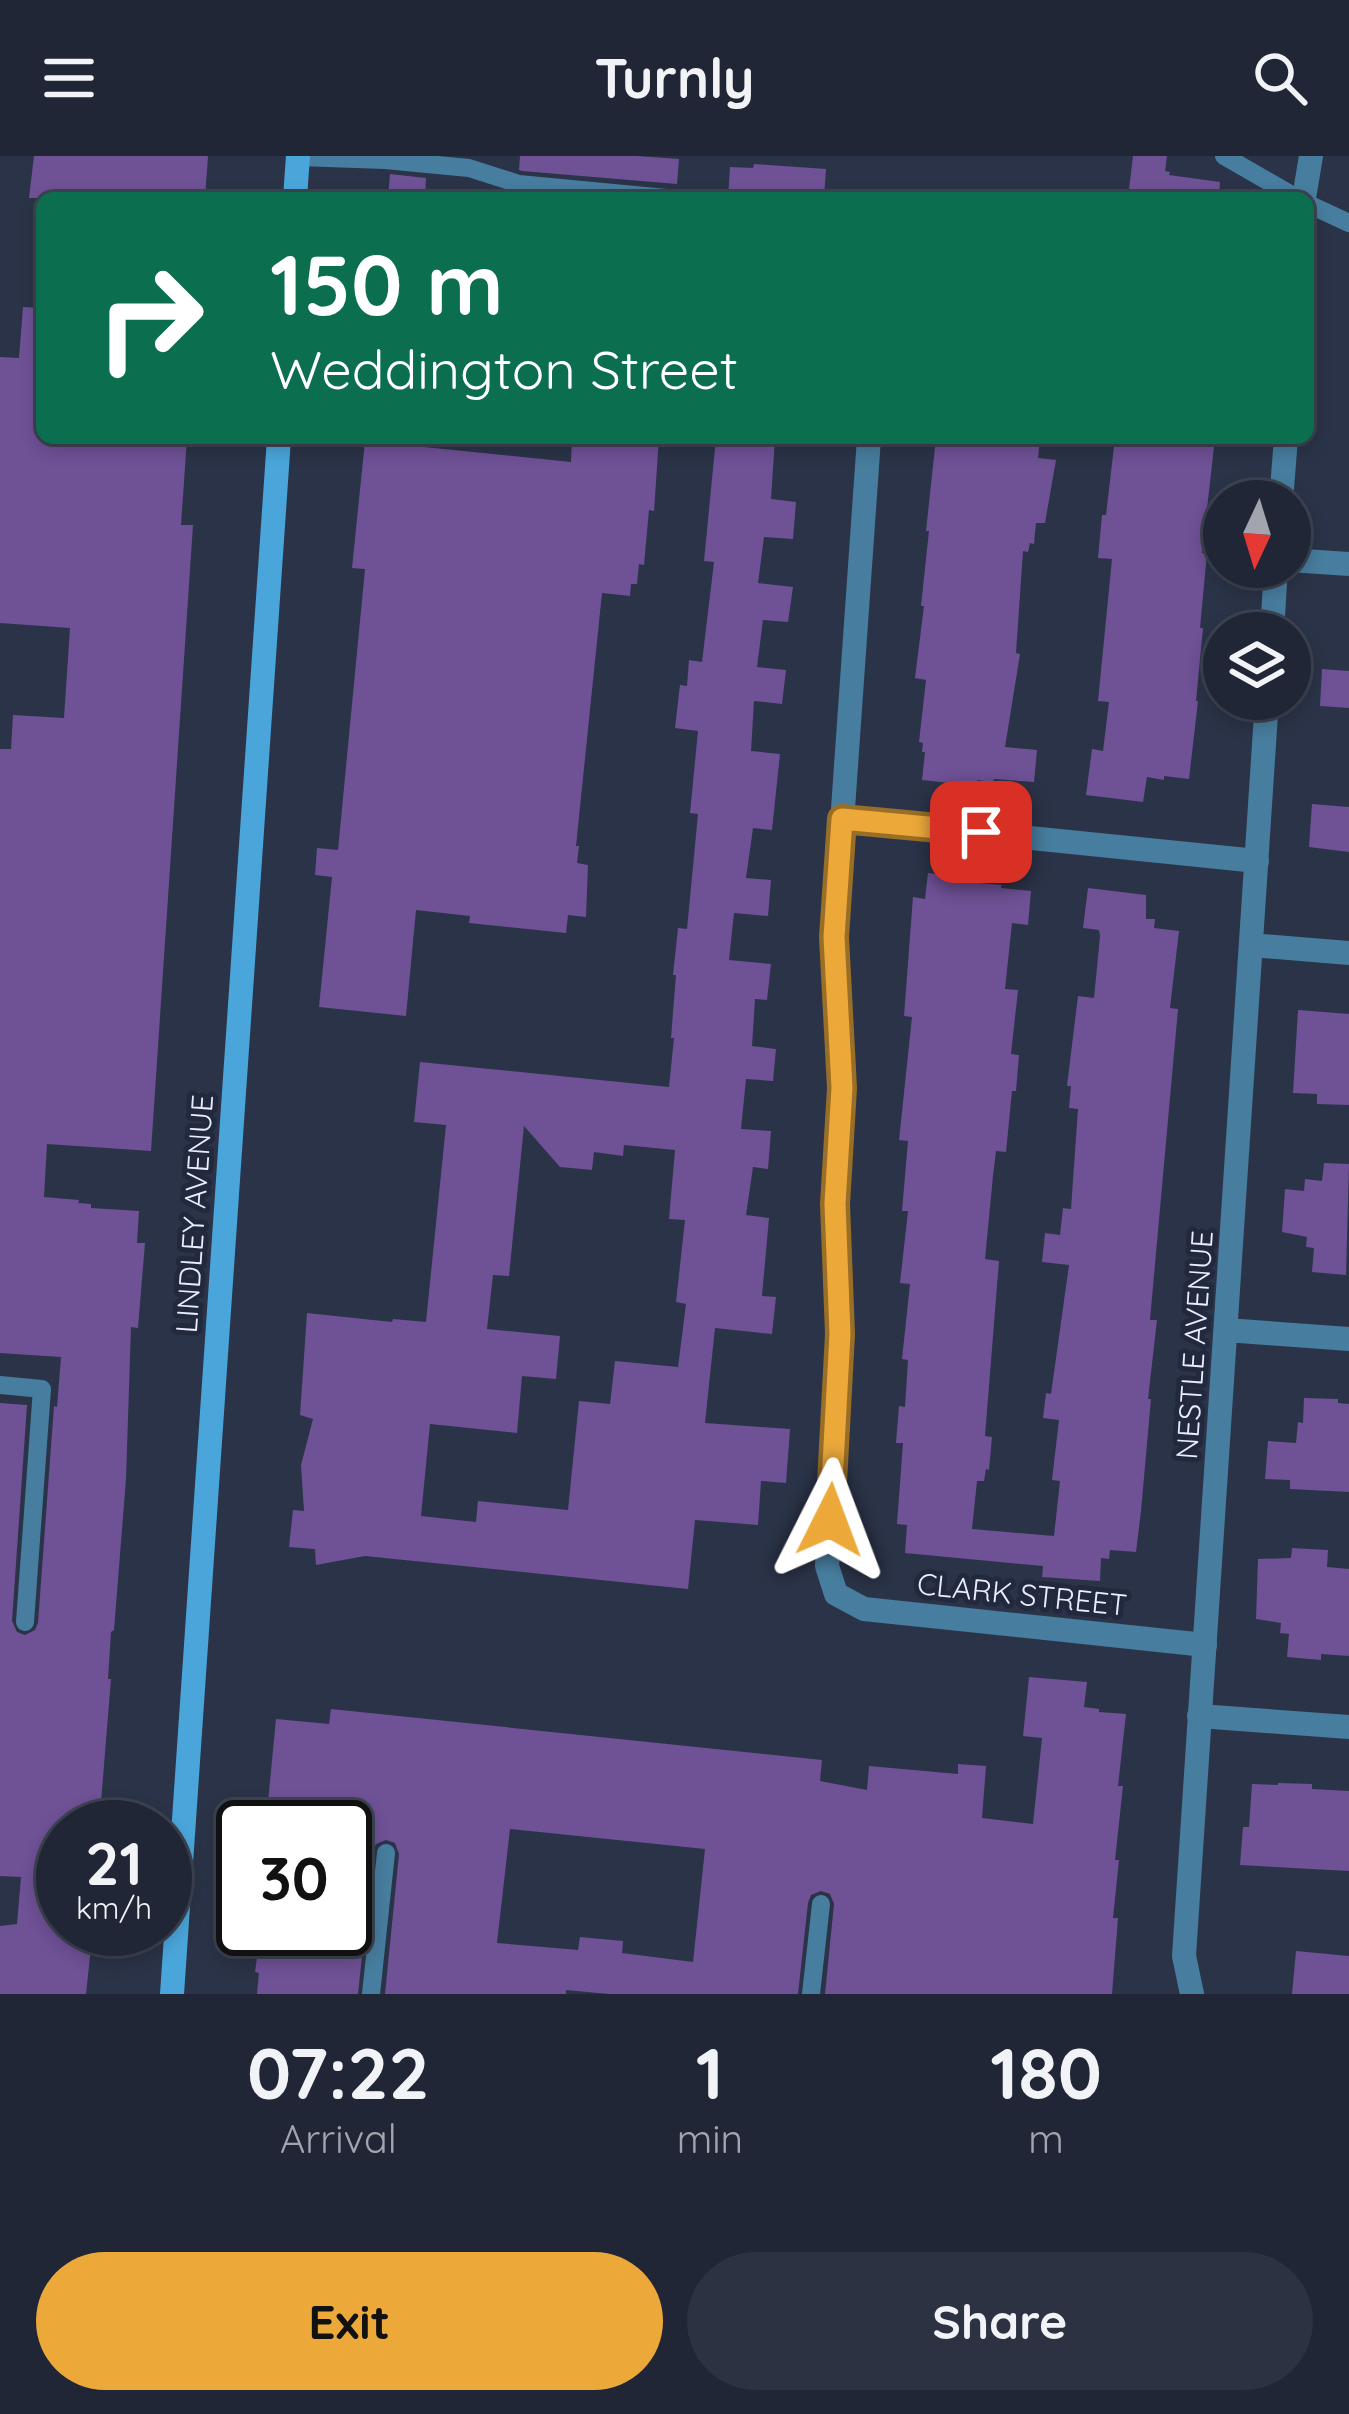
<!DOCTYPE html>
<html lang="en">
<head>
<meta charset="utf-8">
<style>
	:root { --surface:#202636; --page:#2d3242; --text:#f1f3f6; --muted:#a2a5ad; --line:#3d4351; --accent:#eca93a }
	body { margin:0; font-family:Quicksand,sans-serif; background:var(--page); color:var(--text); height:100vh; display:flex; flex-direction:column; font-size:45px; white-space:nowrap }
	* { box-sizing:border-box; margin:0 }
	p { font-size:39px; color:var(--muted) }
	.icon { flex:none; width:66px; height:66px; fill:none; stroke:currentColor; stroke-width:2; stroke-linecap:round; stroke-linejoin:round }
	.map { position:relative; height:1838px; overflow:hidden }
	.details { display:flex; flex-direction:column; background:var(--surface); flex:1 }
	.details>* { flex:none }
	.hud { position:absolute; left:36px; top:36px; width:1278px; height:252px; border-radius:18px; box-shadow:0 6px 18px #0003,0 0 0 3px var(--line); background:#0b6e4f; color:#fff; overflow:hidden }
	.needle { width:78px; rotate:184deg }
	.buttons { position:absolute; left:1203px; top:324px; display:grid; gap:24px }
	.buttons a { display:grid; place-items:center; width:108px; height:108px; border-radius:50%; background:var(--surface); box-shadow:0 6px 18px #0003,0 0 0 3px var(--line); font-size:60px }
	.speed { position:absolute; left:36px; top:1644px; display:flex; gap:24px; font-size:60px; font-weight:700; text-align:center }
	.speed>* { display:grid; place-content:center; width:156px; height:156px; border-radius:50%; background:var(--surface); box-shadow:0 6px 18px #0003,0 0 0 3px var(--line); line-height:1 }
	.speed small { font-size:30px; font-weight:400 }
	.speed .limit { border:6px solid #111; border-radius:18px; background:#fff; color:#111 }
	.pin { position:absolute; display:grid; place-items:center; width:102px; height:102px; color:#fff; margin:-51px; border-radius:24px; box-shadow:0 6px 18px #0006 }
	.me { position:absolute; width:132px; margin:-66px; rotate:3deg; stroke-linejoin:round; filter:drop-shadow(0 0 9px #0008) }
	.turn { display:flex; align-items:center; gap:42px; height:252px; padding:0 36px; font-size:54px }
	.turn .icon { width:156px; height:156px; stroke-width:2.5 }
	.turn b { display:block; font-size:84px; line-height:102px }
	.eta { display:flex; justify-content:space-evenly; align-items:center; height:204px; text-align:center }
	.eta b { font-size:72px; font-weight:700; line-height:84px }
	.action { display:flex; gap:24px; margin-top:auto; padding:24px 36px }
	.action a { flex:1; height:138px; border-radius:72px; background:var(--accent); color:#111; font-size:48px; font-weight:700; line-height:138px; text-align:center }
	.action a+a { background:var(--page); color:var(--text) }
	header { display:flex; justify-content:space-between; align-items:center; height:156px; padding:0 36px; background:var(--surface); font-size:54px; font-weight:700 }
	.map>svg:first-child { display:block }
</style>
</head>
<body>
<header><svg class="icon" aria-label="menu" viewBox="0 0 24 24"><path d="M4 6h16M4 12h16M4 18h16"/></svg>Turnly<svg class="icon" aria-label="search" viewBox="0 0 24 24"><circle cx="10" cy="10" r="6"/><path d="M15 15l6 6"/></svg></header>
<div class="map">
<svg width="1349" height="1838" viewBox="0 0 1349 1838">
	<rect width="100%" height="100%" fill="#2b3348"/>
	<!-- building -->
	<g fill="#6f5196" fill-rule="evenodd">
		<path d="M34,0H208L205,42H29Z"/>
		<path d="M520,0H637L679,3L677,28L522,15L519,14Z"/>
		<path d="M1133,0H1167L1165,15L1170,16L1169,19L1220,26L1219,42H1128Z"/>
		<path d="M754,8L826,13L824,42H728L730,11L753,12Z"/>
		<path d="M390,18L426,22L425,42H388Z"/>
		<path d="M23,151L42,152V282H187L181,369H193L151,995L47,988L44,1041L79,1044L78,1047L91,1048V1052L139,1055L137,1087H145L138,1172L131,1171L126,1323L114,1474L111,1476L108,1523H111L99,1671H63V1773H93L86,1838H0V1770L17,1768L21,1721L0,1720V1247L27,1249L12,1465L17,1476L25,1479L35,1474L38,1467L54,1250L57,1251L61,1201L0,1197V593H11L13,559L64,562L70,472L0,467V201L19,202Z"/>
		<path d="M572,282H659L654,355L649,354L644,409L639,408L637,428H631L630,440L602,437L576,690H579L577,707L588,709L586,761L568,759L566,777L469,767L470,760L416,754L406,860L319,851L332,721L315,719L317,692L338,694L365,413L352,412L365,285L571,306Z"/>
		<path d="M716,282H775L771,343L796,346L793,383L764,381L758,427L793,431L788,466L763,464L757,511L786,514L782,548L754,545L751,595L780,598L772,674L753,672L746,722L771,724L768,760L734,757L729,804L771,808L767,844L755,843L752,890L776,893L773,925L746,923L741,973L771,975L768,1013L753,1011L746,1059L769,1062L762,1140L776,1141L772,1178L715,1172L705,1267L790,1273L786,1327L761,1325L758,1369L695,1364L688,1433L365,1400L316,1409L315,1393L289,1391L293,1354L304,1355L301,1309L313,1263L300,1259L307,1157L392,1166L393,1163L426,1166L446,969L414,966L420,906L669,931L674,882H671L676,819H673L678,772L687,773L698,658L690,657L698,575L675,572L680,529L687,530L689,504L702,506L714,406L704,405ZM524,970L560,1011L592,1014L594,996L623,1000L624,989L675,994L669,1063L685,1064L676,1146L686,1148L678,1211L615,1205L610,1248L579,1245L568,1354L478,1345L476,1366L421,1360L430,1268L517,1277L522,1220L556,1223L560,1180L487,1173L493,1119L509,1120Z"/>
		<path d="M936,282H1040L1038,302L1056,304L1045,367H1036L1034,388L1030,387L1028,396L1023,395L1016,497L1020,498L1005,591L1037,594L1034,626L994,623L993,626L977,624V630L922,624L925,596H922L923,587L919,586L926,524L915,522L924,450H921L929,375H926Z"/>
		<path d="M1115,282H1215L1202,397H1207L1200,472H1203L1196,545H1198L1189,623L1164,620V624L1147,621L1143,646L1086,639L1092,593L1103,595L1109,546L1098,545L1112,403L1098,402L1102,359H1106Z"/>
		<path d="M1322,513L1349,515V552L1320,550Z"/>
		<path d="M1312,648L1349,651V696L1309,691Z"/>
		<path d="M928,717L980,723V727L1002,729L1001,732L1031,735L1028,769L1012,767L1005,833L1018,834L1011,898L1019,899L1016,935H1012L1006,996L996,995L993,1020L985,1103L999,1105L985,1280L992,1281L989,1314L986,1313L984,1325H977L972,1373L1054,1380L1060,1325L1052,1324L1059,1264L1043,1262L1046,1237L1051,1238L1069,1109L1042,1106L1045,1077L1060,1079L1063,1052L1071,1053L1078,953L1069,952L1071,930H1067L1078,840L1094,842L1100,780L1099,774L1083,772L1088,732L1146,739V763H1155L1154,772L1179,775L1170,852L1178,853L1150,1164H1157L1148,1243H1151L1141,1355L1136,1396L1110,1394L1109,1403L1101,1402L1100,1425L1042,1421L1043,1410L905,1397L907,1369L897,1368L903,1287H896L899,1250L905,1251L908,1204L902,1203L910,1128L900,1127L908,1055H902L908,985L899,984L912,861L904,860L913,741L925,743Z"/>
		<path d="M1298,854L1349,858V949L1317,948V938L1293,937Z"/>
		<path d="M1324,1007L1349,1008L1346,1119L1312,1116L1314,1092L1306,1091L1307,1081L1282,1076L1285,1033L1304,1035L1305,1023L1322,1025Z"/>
		<path d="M1304,1242L1338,1243V1247L1349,1248V1336L1290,1333V1324L1265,1323L1268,1285L1296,1287L1298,1266L1303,1267Z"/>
		<path d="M1292,1392L1328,1394L1327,1411L1349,1413V1500L1321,1498V1504L1287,1501L1289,1478L1280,1477L1281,1467L1256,1463L1258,1403L1291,1402Z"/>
		<path d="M1029,1521L1087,1526L1084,1551L1099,1553V1556L1126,1558L1118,1630H1123L1115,1704H1119L1113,1762H1118L1112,1838H825L834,1748L830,1738L821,1735L811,1739L808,1747L798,1838H609L566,1834V1838H385L399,1698L395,1687L386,1684L376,1688L373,1696L358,1838H257L259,1817L255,1816L261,1773H345V1671H272L273,1647L268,1646L276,1563L329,1568L331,1553L822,1604L820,1625L867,1634L869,1610L958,1618V1608L986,1610L982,1662L1033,1668L1042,1582L1023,1580ZM510,1673L705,1693L693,1806L622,1797L623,1785L580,1781L578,1794L497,1787Z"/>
		<path d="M1278,1627L1312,1628V1633L1349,1635V1715L1240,1709L1243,1671H1249L1252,1628L1278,1629Z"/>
		<path d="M1296,1795L1349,1800V1838H1292Z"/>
	</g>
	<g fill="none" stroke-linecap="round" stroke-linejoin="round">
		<!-- lane -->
		<g stroke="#477d9e" stroke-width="18">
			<path d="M1224,0L1297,42"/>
			<path d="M298,1L385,4L469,12L519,28L666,42"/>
			<path d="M1308,48L1349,67"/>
			<path d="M0,1229L42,1233L25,1466"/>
			<path d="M371,1838L386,1697"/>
			<path d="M811,1838L821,1748"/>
		</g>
		<!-- street -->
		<g stroke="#477d9e" stroke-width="24">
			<path d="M1304,42L1311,0"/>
			<path d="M869,282L834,781L842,932L835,1048L840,1178L827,1410L836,1438L864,1453L1205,1489"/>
			<path d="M1281,345L1286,282"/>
			<path d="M1290,404L1349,408"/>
			<path d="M1272,477L1276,411"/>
			<path d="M843,663L1257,705"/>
			<path d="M1251,789L1349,797"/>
			<path d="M1226,1174L1349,1183"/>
			<path d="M1199,1560L1349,1571"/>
			<path d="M1192,1838L1184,1800L1267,543"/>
		</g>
		<!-- secondary -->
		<g stroke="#4aa6da" stroke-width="24">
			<path d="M295,42L298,0"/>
			<path d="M172,1838L279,282"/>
		</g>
	</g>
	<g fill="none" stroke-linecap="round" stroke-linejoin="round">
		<!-- route casing -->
		<g stroke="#996e26" stroke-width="30">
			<path id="route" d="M830,1364L840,1178L835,1048L842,932L834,781L842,663L981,676"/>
		</g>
		<!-- route -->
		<use href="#route" stroke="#eca93a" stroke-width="21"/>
	</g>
	<g text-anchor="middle" stroke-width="10" stroke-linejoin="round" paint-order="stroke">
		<!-- street labels -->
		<g font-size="30" fill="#e9eefd" stroke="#22293e">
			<text transform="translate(195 1058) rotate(-86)" y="10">LINDLEY AVENUE</text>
			<text transform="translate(1195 1189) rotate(-86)" y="10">NESTLE AVENUE</text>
			<text transform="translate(1022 1439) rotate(6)" y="10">CLARK STREET</text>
		</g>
	</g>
</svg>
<div class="buttons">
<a><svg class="needle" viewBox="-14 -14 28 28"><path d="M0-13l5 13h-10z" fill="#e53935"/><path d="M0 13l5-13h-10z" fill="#a2a5ad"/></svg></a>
<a><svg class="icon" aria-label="layers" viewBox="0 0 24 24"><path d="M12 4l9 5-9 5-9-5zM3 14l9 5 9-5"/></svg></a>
</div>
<div class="speed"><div>21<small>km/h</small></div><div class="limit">30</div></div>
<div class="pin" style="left:981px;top:676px;background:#d93025"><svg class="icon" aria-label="arrive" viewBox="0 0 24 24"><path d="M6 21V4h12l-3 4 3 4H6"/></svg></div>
<svg class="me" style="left:830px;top:1364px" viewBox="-20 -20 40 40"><path d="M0-17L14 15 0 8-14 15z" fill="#eca93a" stroke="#fff" stroke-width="4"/></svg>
<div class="hud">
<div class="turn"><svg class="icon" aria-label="right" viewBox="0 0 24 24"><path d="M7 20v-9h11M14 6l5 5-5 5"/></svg><div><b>150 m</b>Weddington Street</div></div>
</div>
</div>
<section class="details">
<div class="eta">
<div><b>07:22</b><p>Arrival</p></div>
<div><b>1</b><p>min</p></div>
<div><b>180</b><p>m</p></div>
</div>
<div class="action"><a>Exit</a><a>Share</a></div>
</section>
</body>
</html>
